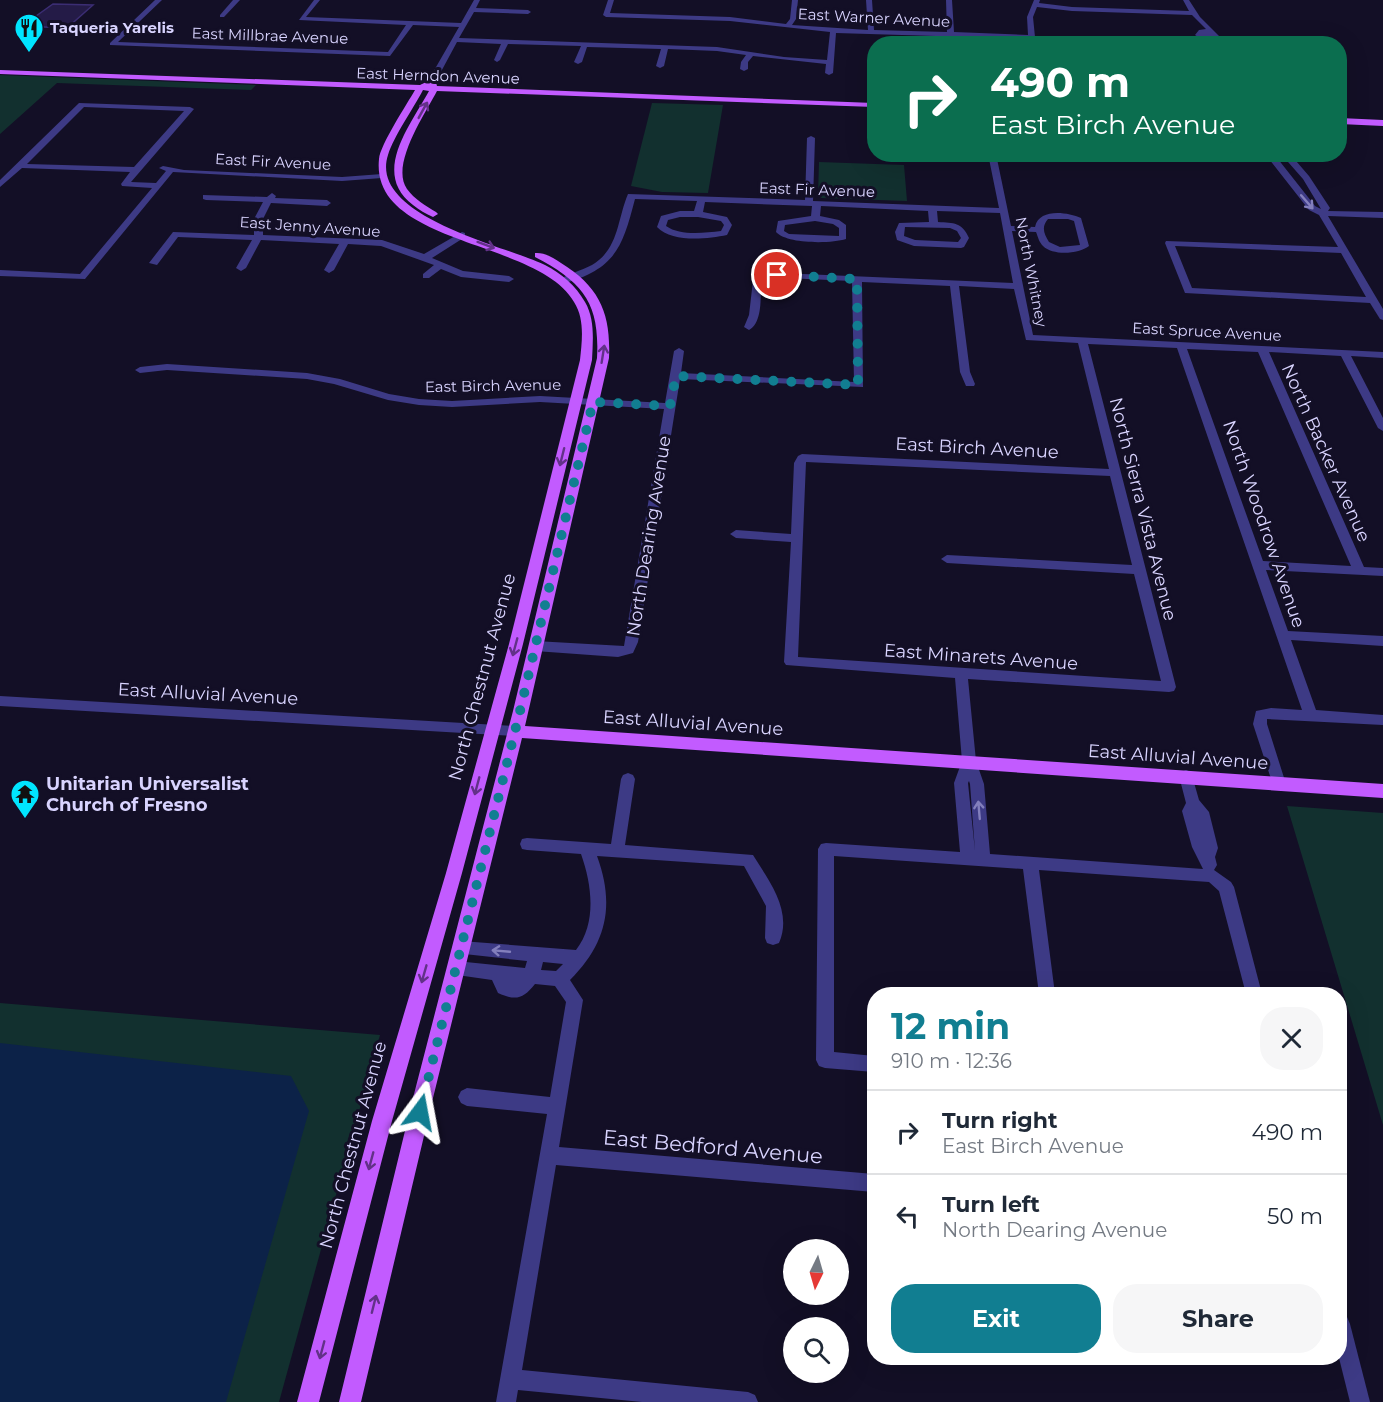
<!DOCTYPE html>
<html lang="en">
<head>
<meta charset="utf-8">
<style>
	:root { --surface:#fff; --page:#f6f6f7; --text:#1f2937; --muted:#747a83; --line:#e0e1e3; --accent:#117e91 }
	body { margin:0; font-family:Montserrat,sans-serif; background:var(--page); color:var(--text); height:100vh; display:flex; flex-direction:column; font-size:22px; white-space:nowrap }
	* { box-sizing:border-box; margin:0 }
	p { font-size:20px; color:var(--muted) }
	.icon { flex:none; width:33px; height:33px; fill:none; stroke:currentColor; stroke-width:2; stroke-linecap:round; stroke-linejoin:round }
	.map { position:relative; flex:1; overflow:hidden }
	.side { position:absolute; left:867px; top:987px; width:480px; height:378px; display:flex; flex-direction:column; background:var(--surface); border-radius:24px; box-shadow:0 6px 24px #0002 }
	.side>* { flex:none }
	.hud { position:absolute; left:867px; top:36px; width:480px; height:126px; border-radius:24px; box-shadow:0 6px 24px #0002; background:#0b6e4f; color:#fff; overflow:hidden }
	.needle { width:39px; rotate:185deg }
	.controls { position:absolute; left:783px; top:1239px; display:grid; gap:12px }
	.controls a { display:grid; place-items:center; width:66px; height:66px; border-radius:50%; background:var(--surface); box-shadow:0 6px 24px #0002; font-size:30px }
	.pin { position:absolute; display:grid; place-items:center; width:51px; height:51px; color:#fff; margin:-26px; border:3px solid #fff; border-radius:50%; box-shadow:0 2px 6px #0007 }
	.me { position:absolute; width:66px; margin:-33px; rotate:13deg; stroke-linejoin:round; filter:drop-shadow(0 0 4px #0008) }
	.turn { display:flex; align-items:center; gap:21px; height:126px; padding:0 24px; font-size:27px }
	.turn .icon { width:78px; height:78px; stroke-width:2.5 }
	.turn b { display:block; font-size:42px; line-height:51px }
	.round { display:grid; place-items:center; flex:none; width:63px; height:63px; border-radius:24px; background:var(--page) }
	.headline { display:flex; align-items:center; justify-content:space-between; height:102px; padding:0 24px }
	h1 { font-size:36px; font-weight:700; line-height:45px; color:var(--accent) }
	.button { display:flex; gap:12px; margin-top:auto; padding:12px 24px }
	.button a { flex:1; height:69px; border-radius:24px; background:var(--accent); color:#fff; font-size:24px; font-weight:700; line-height:69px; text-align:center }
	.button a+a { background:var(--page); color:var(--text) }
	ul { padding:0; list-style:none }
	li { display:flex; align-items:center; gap:18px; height:84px; padding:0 24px; border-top:2px solid var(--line) }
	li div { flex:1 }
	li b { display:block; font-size:22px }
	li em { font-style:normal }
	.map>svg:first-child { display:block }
</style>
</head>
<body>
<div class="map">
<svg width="1383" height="1402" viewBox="0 0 1383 1402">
	<rect width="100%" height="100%" fill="#130f26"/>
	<!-- green -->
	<g fill="#12302f">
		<path d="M0,75L256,85L251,90L57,83L0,134Z"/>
		<path d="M652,103L723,105L708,193L662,192L631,186Z"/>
		<path d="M819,162L904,165L907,201L821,198L818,196Z"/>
		<path d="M1287,806L1383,813V1125Z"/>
		<path d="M0,1003L380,1035L279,1402H0Z"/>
	</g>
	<!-- water -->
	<path fill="#0c2248" d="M0,1043L291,1076L309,1111L226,1402H0Z"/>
	<!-- building -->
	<path fill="#241b47" stroke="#3b2d73" stroke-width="1.5" d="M53,4L93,5L67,28L22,26Z"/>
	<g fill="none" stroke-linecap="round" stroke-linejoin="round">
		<!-- minor -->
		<g fill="#3d3a85" fill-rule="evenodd">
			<path d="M155,0H162L118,42L388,52L406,25L299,20L314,0H320L306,17L461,23L474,0H480L476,8L528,10L531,12L528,14L474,12L459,38L717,47L784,57L827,60L830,32L730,21L606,17L603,15L608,0H614L610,13L730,17L786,24L790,19L792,0H798L796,19L792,25L868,30L866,0H872L874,30L947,32L946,0H952L954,32L1028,35L1027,17L1034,0H1040L1039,3L1072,7L1189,11L1183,0H1189L1200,17L1219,36L1201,39L1195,35L1199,30L1206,29L1192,15L1072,11L1037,7L1033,17L1035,37L1032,39L836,33L833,73L829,75L825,73L826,64L753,56L748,62V69L744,71L740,69L741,62L746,55L717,51L668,49L664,66L660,68L656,66L661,49L587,47L582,62L578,64L574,62L581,46L508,44L500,60L497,62L494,60L501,44L457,42L436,81L432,83L428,81L459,27L413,25L390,56L110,45V43Z"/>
			<path d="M233,0H240L224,17H220V15Z"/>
			<path d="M79,103L190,107L194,109L131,182L156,183L166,171L159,168L163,166L184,170L342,177L382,174L386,176L382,178L342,181L173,172L85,279L0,276V270L80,274L152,188L122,186L121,184L130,172L22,168L0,187V180ZM84,107L184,111L134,167L27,164Z"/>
			<path d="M811,136L815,138L813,201L999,208L988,154H996L1011,226L1035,227C1039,208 1067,212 1081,218L1089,246C1079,254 1053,256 1043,246C1039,242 1038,237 1036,232L1012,231L1033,335L1383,352V358L1351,356L1383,418V431L1378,428L1341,356L1269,352L1364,567L1383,568V576L1266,570L1288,631L1383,636V646L1291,640L1316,710L1383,715V725L1267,719V724L1286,784L1284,788L1279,790L1274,788L1253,724L1256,711L1271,708L1302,710L1177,348L1088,344L1176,687L1174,691L1169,692L968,679L976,761L984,784L990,854L1203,869L1192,847L1182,811L1186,803L1179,776L1181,772L1186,770L1191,772L1199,800L1209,812L1218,848L1215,857L1217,865L1214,870L1231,882L1234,887L1262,994H1246L1219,891L1209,882L1039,870L1055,994H1039L1023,869L834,856V1052L874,1056V1072L825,1068L819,1066L816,1060L818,849L821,844L826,843L960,852L954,783L962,761L955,678L786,665L784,662L791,542L736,538L730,534L736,530L791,534L794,463L798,456L802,454L1109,469L1078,343L1026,340L1014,289L959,286L970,372L975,384L974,386H966L960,372L950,286L862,282L863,387L680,379L638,642L633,653L618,657L535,651L529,646L535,641L624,646L664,409L540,402L452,407L419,405L388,400L334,384L307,379L167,370L140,373L135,370L140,367L167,364L307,373L340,379L389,394L419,399L452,401L540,396L665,403L674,351L679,348L684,351L681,373L854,382L852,281L761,277C760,292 764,322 749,330L744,327L749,315L754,272L1013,283L1000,213L937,211L938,222C954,223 962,222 969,238L964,247L961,248L914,246L897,240L895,232L899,223L929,222L928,211L821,206L820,216L839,220L846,225V239C830,244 787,244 776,232L778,221L811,216L812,206L705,202L703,212L727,217L732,225L727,235C707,239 672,243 657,227L661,216L680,211H694L697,201L635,199C622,249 615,269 562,284L557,281C567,274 581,271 592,265C619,249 617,220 628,194L805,200L807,138ZM680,217H698L721,221L724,225L721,231C704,233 680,236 666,226L668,220ZM1048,219H1068L1074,221L1080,245L1060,247L1049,242C1044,234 1041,227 1048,219ZM815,221L833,224L839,228V236L789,234L784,231L785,225ZM905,227L950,228L957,231L961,238L958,242L915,240L904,236ZM1187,349L1258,352L1351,566L1263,561ZM806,462L1110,476L1132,565L947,555L941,559L947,563L1134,574L1161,681L798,657ZM969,781L970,784L975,851L968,783Z"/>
			<path d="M1265,154H1274L1315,206L1321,209L1303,179L1281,154H1290L1309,176L1330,208L1328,211L1383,212V218L1328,216L1383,309V320L1380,319L1370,303L1185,293L1165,243L1166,241L1338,247L1319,215L1309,210ZM1175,246L1341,253L1366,297L1192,288Z"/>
			<path d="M272,193L276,196L275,198L327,200L331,203L327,206L271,203L263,219V235L382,240L424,254L462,232L465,233V237L432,258L463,271L509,276L514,279L509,282L461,277L441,269L429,278H423V274L434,265L381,246L348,244L334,270L329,273L324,270L339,244L261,240L246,268L241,271L236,268L252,240L178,237L157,265L149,263L173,232L254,235V219L263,202L206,200L203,199V195L267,197Z"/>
			<path d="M0,696L515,726L520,727L522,731L520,735L515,736L0,706Z"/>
			<path d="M628,773L633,775L635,779L625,845L753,855C769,881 793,911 779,943L773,945L767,943L765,938L766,906L744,866L597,856C615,905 607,943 570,980L583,1000L559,1147L874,1174V1192L556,1165L522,1370L748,1392L755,1395L758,1402H642L518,1390L516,1402H496L547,1114L467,1106L461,1103L458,1097L461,1091L467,1088L550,1097L566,1002L555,986L535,984C523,999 516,1001 498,993L492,980L450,974L448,969L450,964L456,961L525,968L527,961L455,953L453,948L455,943L461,941L576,950C597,923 592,885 581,854L527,850L522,849L520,844L522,839L527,838L611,844L621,779L623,775ZM543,962L563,964L556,971L541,970Z"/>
			<path d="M1340,1314L1347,1317L1350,1324L1370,1402H1350L1339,1358Z"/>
		</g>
		<!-- major -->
		<g fill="#c25bff" fill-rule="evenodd">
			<path d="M0,70L420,85L432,79H435L437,86L874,103V107L437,91C425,114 390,165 407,189C414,199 426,206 436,212L438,214L433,217C426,214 419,210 413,205C371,173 410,126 429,91L423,90C413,109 394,136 388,155C368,217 507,246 545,265C561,273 576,286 585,302C595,319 593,340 592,360L523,644L462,873L392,1121L319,1402H297L372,1121L446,873L509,644L580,360C582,341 585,319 574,302C538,239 370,246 379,159C380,145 407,104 415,90L0,74Z"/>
			<path d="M1340,118L1383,120V126L1340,124Z"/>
			<path d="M535,253C544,252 554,258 561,263C600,287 611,314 609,358L525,726L1383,784V798L522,738L433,1098L361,1402H339L413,1098L513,711L597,358C600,303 583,282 535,257Z"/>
		</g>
	</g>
	<!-- one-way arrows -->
	<defs><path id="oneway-shaft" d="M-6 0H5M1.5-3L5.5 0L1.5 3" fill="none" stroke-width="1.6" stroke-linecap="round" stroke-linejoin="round" transform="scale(1.5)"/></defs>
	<g stroke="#623188">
		<use href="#oneway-shaft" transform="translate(423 110) rotate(-61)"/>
		<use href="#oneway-shaft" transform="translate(486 245) rotate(20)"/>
		<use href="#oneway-shaft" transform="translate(603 354) rotate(-81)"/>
		<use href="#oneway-shaft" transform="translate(562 457) rotate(104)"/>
		<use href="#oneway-shaft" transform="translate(515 647) rotate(105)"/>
		<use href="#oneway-shaft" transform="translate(477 786) rotate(105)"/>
		<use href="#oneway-shaft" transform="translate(424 974) rotate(106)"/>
		<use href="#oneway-shaft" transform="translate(371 1161) rotate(105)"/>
		<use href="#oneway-shaft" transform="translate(374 1304) rotate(-76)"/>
		<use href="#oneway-shaft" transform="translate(322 1350) rotate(105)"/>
	</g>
	<g stroke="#837fbc">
		<use href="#oneway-shaft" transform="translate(1307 202) rotate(49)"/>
		<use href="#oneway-shaft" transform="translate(979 810) rotate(-95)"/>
		<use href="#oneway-shaft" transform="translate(501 951) rotate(-175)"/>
	</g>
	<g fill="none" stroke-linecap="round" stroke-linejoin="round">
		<!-- route -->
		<path stroke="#117e91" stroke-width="10" stroke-dasharray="0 18" d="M420,1112L520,711L593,402L670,406L676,376L858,385L857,279L777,275"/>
	</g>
	<!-- icons -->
	<defs>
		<g id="restaurant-pin" transform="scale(1.5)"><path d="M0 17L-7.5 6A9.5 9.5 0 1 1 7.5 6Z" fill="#00e5ff" stroke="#130f26"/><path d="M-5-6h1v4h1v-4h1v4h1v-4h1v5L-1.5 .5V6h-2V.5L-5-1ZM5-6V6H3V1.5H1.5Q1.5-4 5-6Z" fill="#111"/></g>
		<g id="temple-pin" transform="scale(1.5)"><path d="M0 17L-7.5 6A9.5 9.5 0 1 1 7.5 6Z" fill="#00e5ff" stroke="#130f26"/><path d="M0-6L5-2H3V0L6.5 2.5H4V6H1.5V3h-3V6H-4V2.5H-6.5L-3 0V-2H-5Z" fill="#111"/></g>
	</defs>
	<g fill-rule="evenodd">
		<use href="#restaurant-pin" x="29" y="28"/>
		<use href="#temple-pin" x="25" y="794"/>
	</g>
	<g text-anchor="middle" stroke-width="6" stroke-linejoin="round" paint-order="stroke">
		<!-- far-street labels -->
		<g font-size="15" fill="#d9d4ff" stroke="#130f26">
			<text transform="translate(874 18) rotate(3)" y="5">East Warner Avenue</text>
			<text transform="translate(270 36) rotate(2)" y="5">East Millbrae Avenue</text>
			<text transform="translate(438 76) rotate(2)" y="5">East Herndon Avenue</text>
			<text transform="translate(273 162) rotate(3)" y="5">East Fir Avenue</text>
			<text transform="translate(817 190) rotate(2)" y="5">East Fir Avenue</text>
			<text transform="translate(310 227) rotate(4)" y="5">East Jenny Avenue</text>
			<text transform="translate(1031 272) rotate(79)" y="5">North Whitney</text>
			<text transform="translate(1207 332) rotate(3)" y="5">East Spruce Avenue</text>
			<text transform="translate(493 386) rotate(-1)" y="5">East Birch Avenue</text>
		</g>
		<!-- far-poi labels -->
		<g font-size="15" font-weight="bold" fill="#d9d4ff" stroke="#130f26" text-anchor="start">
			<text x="50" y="33">Taqueria Yarelis</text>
		</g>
		<!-- street labels -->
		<g font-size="18" fill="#d9d4ff" stroke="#130f26">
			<text transform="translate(977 448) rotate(3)" y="6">East Birch Avenue</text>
			<text transform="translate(1326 453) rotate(66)" y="6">North Backer Avenue</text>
			<text transform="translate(1143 509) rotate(76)" y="6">North Sierra Vista Avenue</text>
			<text transform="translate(1264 524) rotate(71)" y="6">North Woodrow Avenue</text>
			<text transform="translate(649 536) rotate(-81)" y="6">North Dearing Avenue</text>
			<text transform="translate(981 657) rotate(4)" y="6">East Minarets Avenue</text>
			<text transform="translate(482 677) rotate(-75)" y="6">North Chestnut Avenue</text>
			<text transform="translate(208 694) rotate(3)" y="6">East Alluvial Avenue</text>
			<text transform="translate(693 723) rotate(4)" y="6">East Alluvial Avenue</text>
			<text transform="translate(1178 757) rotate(4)" y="6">East Alluvial Avenue</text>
			<text transform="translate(353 1145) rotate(-75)" y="6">North Chestnut Avenue</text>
		</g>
		<!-- poi labels -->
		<g font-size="18" font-weight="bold" fill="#d9d4ff" stroke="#130f26" text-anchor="start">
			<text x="46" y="790">Unitarian Universalist<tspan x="46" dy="21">Church of Fresno</tspan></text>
		</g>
		<!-- near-street labels -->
		<g font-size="21" fill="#d9d4ff" stroke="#130f26">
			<text transform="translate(713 1147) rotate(5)" y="7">East Bedford Avenue</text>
		</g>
	</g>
</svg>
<div class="controls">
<a><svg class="needle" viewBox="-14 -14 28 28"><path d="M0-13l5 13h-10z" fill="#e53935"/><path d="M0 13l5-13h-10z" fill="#747a83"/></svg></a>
<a><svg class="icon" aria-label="search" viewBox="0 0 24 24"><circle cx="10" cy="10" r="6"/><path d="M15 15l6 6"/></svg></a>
</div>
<div class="pin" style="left:777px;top:275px;background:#d93025"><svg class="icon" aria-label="arrive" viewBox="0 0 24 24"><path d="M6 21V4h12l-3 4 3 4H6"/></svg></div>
<svg class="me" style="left:420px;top:1112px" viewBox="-20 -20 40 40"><path d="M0-17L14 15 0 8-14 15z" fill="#117e91" stroke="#fff" stroke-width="4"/></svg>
<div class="hud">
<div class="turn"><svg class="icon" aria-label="right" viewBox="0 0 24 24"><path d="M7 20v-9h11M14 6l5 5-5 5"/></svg><div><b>490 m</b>East Birch Avenue</div></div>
</div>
<section class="side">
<div class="headline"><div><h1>12 min</h1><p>910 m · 12:36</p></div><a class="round"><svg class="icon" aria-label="close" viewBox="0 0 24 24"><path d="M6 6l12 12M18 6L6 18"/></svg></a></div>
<ul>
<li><svg class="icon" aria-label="right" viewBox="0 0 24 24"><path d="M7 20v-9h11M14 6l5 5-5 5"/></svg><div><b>Turn right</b><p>East Birch Avenue</p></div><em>490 m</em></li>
<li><svg class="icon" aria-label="left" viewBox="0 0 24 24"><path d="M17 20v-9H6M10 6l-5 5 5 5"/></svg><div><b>Turn left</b><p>North Dearing Avenue</p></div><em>50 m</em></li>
</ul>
<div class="button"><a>Exit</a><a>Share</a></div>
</section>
</div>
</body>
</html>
